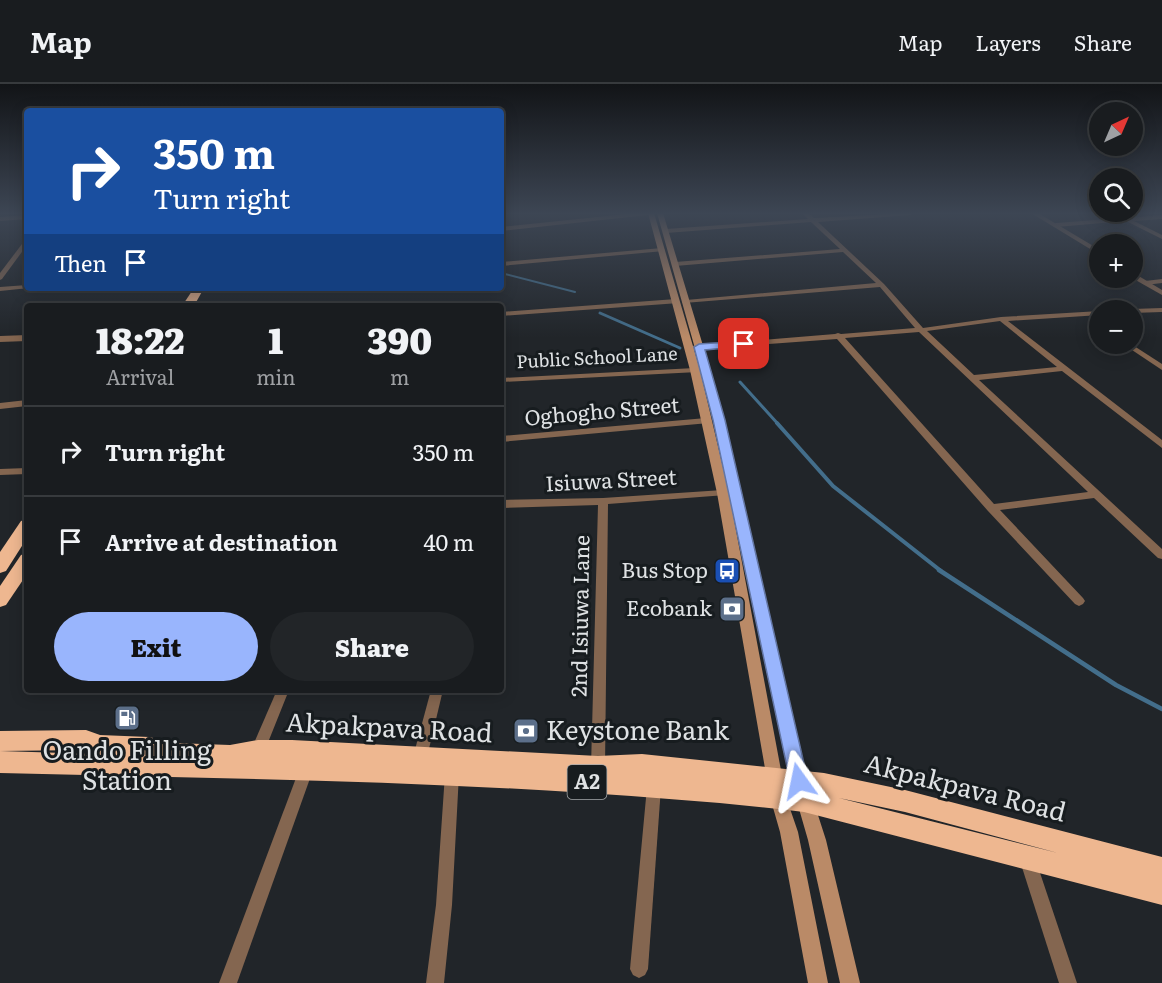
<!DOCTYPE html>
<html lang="en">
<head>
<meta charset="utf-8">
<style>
	:root { --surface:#191c1f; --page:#222528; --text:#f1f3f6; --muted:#9fa1a4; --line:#373a3d; --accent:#99b5fd }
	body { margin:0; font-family:Literata,serif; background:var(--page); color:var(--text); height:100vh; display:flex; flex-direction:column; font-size:22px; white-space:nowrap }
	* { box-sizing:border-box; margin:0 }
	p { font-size:20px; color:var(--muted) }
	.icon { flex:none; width:33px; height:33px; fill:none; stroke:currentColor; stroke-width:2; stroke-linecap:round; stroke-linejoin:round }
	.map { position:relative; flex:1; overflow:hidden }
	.details { position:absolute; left:24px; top:219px; width:480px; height:390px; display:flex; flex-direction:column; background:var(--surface); border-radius:6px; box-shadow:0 3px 15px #0003,0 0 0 2px var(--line) }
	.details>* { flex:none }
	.banner { position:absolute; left:24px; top:24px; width:480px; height:183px; border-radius:6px; box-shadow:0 3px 15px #0003,0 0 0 2px var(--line); background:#1a4fa0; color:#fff; overflow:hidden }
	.needle { width:39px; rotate:44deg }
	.fabs { position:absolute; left:1089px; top:18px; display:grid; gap:12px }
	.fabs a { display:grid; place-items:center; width:54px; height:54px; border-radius:50%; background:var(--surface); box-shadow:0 3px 15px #0003,0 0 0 2px var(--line); font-size:30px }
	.pin { position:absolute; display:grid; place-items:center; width:51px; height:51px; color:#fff; margin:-26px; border-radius:12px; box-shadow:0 3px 9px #0006 }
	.me { position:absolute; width:66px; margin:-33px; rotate:348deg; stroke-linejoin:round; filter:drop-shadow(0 0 4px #0008) }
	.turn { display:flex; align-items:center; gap:21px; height:126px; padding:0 30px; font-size:27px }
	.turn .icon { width:78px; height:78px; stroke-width:2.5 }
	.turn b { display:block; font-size:42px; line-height:51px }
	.then { display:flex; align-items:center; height:57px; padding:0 30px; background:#0003; gap:12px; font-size:22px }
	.eta { display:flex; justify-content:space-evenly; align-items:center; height:102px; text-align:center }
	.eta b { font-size:36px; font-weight:800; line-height:42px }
	.action { display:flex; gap:12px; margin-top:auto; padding:12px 30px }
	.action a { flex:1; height:69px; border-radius:36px; background:var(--accent); color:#111; font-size:24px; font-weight:800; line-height:69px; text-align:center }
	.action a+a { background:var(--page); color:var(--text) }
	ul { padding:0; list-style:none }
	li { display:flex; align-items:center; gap:18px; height:90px; padding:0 30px; border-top:2px solid var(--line) }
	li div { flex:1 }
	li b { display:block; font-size:22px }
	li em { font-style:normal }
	header { display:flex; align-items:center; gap:36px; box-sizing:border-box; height:84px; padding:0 30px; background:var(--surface); border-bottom:2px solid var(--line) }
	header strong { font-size:28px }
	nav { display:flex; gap:33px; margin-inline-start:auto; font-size:21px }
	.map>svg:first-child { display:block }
</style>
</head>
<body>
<header>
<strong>Map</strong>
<nav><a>Map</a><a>Layers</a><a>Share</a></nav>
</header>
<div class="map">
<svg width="1162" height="899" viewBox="0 0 1162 899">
	<rect width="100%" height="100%" fill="#212529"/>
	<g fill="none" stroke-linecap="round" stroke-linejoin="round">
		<!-- stream-far3 -->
		<path stroke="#436e8b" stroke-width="2" d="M501,189L575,208"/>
		<!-- stream-far2 -->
		<g stroke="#436e8b" stroke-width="3">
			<path d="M600,229L680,264"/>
			<path d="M740,298L778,340"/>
		</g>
		<!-- stream-far1 -->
		<path stroke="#436e8b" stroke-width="4" d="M777,339L833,402L941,487"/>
		<!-- stream -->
		<path stroke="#436e8b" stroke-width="4.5" d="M939,486L1116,601L1162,625"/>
		<!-- minor -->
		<g fill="#846650" fill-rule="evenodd">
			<path d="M636,129H651L648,131L501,147V143Z"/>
			<path d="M802,129H808L814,134L913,129L910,131L818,138L884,200L923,244L1001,233L1100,227V231L1008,237L1162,356V364L1062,287L979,296L1162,465V475L1158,474L1094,414L1000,426L1083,514L1085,517L1083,520L1079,522L1075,520L988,427L837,255L687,266V262H690L835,250L838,249L841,250L915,244L880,203L684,219L682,218L686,216L876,199L843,168L675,182L672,180L675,178L840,165L811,138L666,149L663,147L666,145L808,135ZM1000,237L1057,283L974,291L927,247ZM919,248L1088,408L994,420L845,254Z"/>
			<path d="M1111,129H1118L1128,134L1162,131V135L1134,137L1162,151V155L1126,137L1056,143L1053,141L1056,139L1120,134Z"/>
			<path d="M27,155V161L2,195L0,196V189L25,156Z"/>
			<path d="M662,164L665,166L664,167L501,182V178Z"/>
			<path d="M1162,195V199L1145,201L1142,199L1145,197Z"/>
			<path d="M27,201V204H29L0,207V203Z"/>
			<path d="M196,204H213L210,206H197Z"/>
			<path d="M1162,224V228L1132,229V226H1129L1132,225Z"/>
			<path d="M1123,260H1131L1162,280V286Z"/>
			<path d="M695,284H698V288L501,298V294Z"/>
			<path d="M27,316V322L0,325V319Z"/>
			<path d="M706,334L710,337L709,339L501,358V352Z"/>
			<path d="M27,384V390L0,391V385Z"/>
			<path d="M723,406L726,407L728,409L726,411L608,420L605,683L603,688L598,690L593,688L591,683L598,421L501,424V416L603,414Z"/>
			<path d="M277,606H289L263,671L258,673L253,671L251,666Z"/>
			<path d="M431,606H443L427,673L425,678L420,680L415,678L413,673Z"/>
			<path d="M306,679L311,681L313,686L237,899H219L299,686L301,681Z"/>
			<path d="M452,683L457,685L459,690L452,821L444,899H426L436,821L445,690L447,685Z"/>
			<path d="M654,696L659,698L661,703L648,885L645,891L639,894L633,891L630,885L647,703L649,698Z"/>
			<path d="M1027,766L1032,769L1035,774L1077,899H1059L1019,774L1022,769Z"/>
		</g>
		<!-- tertiary -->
		<g fill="#846650" fill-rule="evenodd">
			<path d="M1031,129H1038L1100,166V171Z"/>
			<path d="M27,131V135L0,137V133Z"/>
			<path d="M1132,188L1162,206V211L1132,194Z"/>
			<path d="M676,215H679V219L501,232V228Z"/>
			<path d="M27,251V257L0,258V252Z"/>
		</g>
		<!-- secondary -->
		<g fill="#ba8a67" fill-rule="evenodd">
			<path d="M648,129H654L700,286L729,409L786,713L798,748L828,899H808L780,748L770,713L717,409L690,286Z"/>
			<path d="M657,129H663L720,318L807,697L826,756L860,899H840L808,756L791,697L710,318Z"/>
		</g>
		<!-- trunk -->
		<g fill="#eeb790" fill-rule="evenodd">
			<path d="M194,204H204L194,222H182Z"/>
			<path d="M27,435V454L6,487L0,489V468L21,437Z"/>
			<path d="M27,469V490L6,521L0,523V502L21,471Z"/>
			<path d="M86,646L100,651L149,653L174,659L230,661L258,656H292L598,672L642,670L824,689L905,706L1162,773V821L804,728C732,719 659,714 587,709C391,696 196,694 0,689V667L96,670L86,666L0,667V647ZM839,714L905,728L1058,769Z"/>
		</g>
	</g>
	<!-- sky -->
	<linearGradient id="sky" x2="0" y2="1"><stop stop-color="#121417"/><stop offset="0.51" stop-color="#3d4654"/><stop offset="1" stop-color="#3d4654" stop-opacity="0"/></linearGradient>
	<rect width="1162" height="254" fill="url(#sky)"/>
	<!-- route -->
	<path fill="#99b5fd" stroke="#6376a4" stroke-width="1.5" d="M744,257L748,258V262L705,266L725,336L808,697L805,704L799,706L792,704L790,697L713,336L694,263L699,260Z"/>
	<!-- icons -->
	<defs>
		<g id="bus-square" transform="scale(1.35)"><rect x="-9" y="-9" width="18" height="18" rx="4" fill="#1a4fb4" stroke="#171c1f"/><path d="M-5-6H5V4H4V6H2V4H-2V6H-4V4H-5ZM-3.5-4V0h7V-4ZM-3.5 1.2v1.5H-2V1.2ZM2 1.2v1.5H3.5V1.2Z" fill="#fff"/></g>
		<g id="bank-square" transform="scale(1.35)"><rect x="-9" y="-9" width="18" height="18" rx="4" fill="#5c6f8a" stroke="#171c1f"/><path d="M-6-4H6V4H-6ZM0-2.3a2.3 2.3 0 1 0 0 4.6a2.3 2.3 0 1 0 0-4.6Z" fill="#fff"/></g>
		<g id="fuel-square" transform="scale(1.35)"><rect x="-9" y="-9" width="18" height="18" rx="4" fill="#5c6f8a" stroke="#171c1f"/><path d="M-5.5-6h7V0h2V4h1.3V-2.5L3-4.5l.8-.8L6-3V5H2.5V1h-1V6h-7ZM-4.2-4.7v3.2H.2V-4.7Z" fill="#fff"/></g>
	</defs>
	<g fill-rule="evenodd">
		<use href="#bus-square" x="727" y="487"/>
		<use href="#bank-square" x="732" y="525"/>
		<use href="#fuel-square" x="127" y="634"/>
		<use href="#bank-square" x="526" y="647"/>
	</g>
	<g text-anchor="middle" stroke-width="6" stroke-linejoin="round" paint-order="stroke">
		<!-- far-street labels -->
		<g font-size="18" fill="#dfe2e4" stroke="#171c1f">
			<text transform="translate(597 274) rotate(-3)" y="6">Public School Lane</text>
		</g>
		<!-- shield labels -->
		<rect fill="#171c1f" stroke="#a3a7a9" stroke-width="1.5" x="567.5" y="681" width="39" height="34" rx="4.5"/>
		<g font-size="20" font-weight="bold" fill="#dfe2e4">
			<text x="587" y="705">A2</text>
		</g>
		<!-- street labels -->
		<g font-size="21" fill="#dfe2e4" stroke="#171c1f">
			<text transform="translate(602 328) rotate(-5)" y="7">Oghogho Street</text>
			<text transform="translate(611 397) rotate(-3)" y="7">Isiuwa Street</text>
			<text transform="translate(581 532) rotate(-89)" y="7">2nd Isiuwa Lane</text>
		</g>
		<!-- poi labels -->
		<g font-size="21" fill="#dfe2e4" stroke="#171c1f" text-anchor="end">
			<text x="708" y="494">Bus Stop</text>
			<text x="712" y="532">Ecobank</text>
		</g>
		<!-- near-street labels -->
		<g font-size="26" fill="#dfe2e4" stroke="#171c1f">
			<text transform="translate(389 644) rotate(3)" y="9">Akpakpava Road</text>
			<text transform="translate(965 704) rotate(14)" y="9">Akpakpava Road</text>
		</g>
		<!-- near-poi labels -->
		<g font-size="26" fill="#dfe2e4" stroke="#171c1f" text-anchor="start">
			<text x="546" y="656">Keystone Bank</text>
			<text x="127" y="676" text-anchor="middle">Oando Filling<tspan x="127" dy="30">Station</tspan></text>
		</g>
	</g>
</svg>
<div class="fabs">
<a><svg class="needle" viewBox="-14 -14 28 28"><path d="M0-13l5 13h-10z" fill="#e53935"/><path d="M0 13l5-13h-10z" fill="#9fa1a4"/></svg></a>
<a><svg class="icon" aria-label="search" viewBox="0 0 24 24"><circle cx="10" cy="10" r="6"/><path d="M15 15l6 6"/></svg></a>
<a>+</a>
<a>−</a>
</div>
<div class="pin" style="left:744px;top:260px;background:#d93025"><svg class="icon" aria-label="arrive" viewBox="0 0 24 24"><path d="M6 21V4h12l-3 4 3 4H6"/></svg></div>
<svg class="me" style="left:799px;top:697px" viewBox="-20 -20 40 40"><path d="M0-17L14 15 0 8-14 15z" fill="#99b5fd" stroke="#fff" stroke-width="4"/></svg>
<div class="banner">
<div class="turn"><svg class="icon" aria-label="right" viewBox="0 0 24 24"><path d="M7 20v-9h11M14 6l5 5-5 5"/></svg><div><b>350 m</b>Turn right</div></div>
<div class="then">Then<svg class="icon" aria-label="arrive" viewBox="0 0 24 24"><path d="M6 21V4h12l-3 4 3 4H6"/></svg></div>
</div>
<section class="details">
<div class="eta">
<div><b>18:22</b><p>Arrival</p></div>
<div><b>1</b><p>min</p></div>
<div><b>390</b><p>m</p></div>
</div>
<ul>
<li><svg class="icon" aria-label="right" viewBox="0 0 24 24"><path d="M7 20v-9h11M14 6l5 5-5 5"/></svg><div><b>Turn right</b></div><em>350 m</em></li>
<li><svg class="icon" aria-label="arrive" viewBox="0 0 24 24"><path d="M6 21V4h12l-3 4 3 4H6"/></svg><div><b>Arrive at destination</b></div><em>40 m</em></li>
</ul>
<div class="action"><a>Exit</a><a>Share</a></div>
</section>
</div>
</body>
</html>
